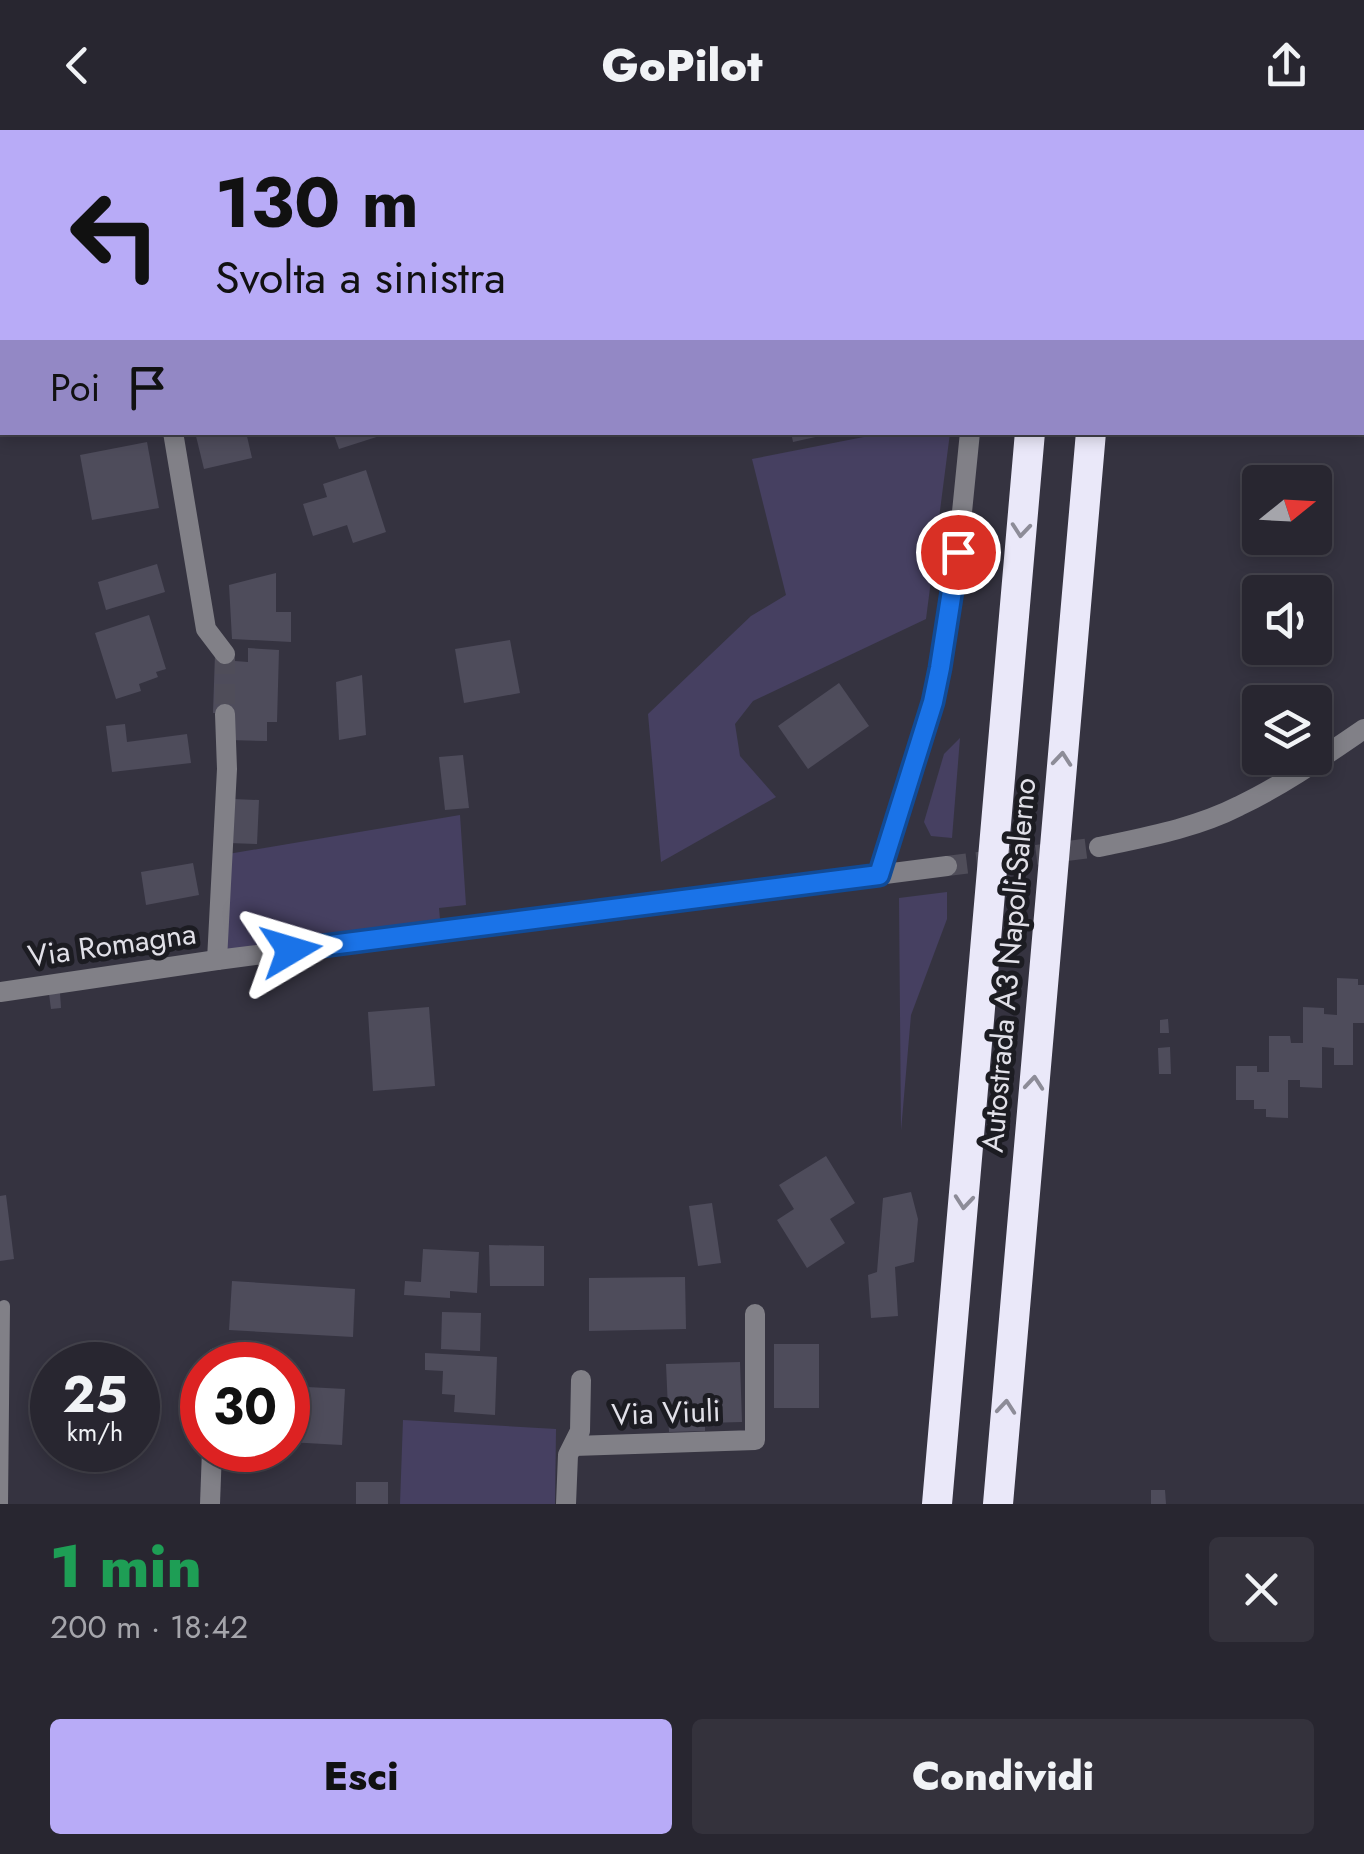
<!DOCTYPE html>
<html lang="it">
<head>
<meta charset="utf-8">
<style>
	:root { --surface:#282630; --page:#34323c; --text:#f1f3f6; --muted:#a5a5ab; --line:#44434c; --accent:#b8abf7 }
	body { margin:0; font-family:Jost,sans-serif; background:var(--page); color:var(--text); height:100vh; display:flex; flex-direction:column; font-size:38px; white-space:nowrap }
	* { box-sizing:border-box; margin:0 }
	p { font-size:32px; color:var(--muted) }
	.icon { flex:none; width:55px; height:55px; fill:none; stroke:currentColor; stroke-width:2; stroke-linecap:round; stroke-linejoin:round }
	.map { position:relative; height:1374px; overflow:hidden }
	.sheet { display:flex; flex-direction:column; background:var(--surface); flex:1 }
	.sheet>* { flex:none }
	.top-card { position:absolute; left:0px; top:0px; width:1365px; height:305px; box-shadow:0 5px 15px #0003,0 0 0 2px var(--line); background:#b8abf7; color:#111; overflow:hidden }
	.needle { width:65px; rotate:72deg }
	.fabs { position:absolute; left:1242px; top:335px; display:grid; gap:20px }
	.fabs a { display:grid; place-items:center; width:90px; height:90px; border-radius:10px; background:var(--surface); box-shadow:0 5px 15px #0003,0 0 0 2px var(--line); font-size:50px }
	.speed { position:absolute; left:30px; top:1212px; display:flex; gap:20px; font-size:50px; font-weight:700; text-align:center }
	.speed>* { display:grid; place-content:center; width:130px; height:130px; border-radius:50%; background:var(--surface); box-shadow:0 5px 15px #0003,0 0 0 2px var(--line); line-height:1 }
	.speed small { font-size:25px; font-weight:400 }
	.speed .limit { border:15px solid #d22; background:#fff; color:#111 }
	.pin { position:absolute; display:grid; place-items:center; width:85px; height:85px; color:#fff; margin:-42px; border:5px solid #fff; border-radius:50%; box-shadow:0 2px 10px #0007 }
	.me { position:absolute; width:110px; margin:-55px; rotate:83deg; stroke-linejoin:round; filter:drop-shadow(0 0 8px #0008) }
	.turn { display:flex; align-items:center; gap:35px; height:210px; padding:0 50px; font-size:45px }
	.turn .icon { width:130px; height:130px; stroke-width:2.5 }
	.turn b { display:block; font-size:70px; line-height:85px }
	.then { display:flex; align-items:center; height:95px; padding:0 50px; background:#0003; gap:20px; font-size:38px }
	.round { display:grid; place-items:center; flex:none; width:105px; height:105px; border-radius:10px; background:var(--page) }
	.headline { display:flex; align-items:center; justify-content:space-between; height:170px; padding:0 50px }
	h1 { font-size:60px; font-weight:800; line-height:75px; color:#1e9e55 }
	.action { display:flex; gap:20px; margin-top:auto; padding:20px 50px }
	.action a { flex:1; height:115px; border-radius:10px; background:var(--accent); color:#111; font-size:40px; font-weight:800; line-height:115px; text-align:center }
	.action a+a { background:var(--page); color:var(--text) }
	header { display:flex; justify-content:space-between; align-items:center; height:130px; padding:0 50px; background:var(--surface); font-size:45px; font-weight:800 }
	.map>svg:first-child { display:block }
</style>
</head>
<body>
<header><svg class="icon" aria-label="back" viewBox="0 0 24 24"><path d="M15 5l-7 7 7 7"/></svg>GoPilot<svg class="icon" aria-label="share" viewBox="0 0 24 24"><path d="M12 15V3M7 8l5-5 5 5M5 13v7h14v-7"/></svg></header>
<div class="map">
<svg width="1364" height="1374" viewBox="0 0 1364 1374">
	<rect width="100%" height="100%" fill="#353340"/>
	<!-- green -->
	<g fill="#464061">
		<path d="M443,0H755L744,2H435Z"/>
		<path d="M889,302L950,303L926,489L753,571L735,594L740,626L776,667L661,732L648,584L751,486L786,465L752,329Z"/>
		<path d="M960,608L952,708L931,706L924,692L944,624Z"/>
		<path d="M460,685L466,775L439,778L440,789L225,822L228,724Z"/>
		<path d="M947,762V789L911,885L901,1001L899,768Z"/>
		<path d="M403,1290L556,1299L555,1374H400Z"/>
	</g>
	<!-- building -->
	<g fill="#4e4c5b">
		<path d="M195,302H246L252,328L204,339Z"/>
		<path d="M333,302H389V303L339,319Z"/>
		<path d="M791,302H829V304L793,312Z"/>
		<path d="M147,312L159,378L92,390L80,325Z"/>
		<path d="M366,340L386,402L353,413L347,395L313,406L303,374L327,367L323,354Z"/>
		<path d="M157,434L165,462L106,480L98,452Z"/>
		<path d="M276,443V482H291V512L232,509L229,455Z"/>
		<path d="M149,485L166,539L156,542L158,547L139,554L141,561L116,569L95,503Z"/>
		<path d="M510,510L520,563L464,573L455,519Z"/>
		<path d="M248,518L279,520L277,592H267V611L229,610L230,584L213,583L215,524L235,525V531L248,532Z"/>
		<path d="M362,545L366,605L339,610L336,552Z"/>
		<path d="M839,553L869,596L808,639L778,596Z"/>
		<path d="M125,594L127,612L187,604L191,633L112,642L106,596Z"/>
		<path d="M463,625L469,678L445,680L439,627Z"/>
		<path d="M233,669L259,670L257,714L229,713Z"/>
		<path d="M193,733L199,765L146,775L141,742Z"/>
		<path d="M1337,848L1358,849V855H1364V893H1353V935H1334V918L1322,917V958L1300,957V950H1288V988L1266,987V979H1254V970H1236V936H1257V942H1269V906H1290L1291,913H1303V877L1324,878V884L1337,885Z"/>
		<path d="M60,863L61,878L51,879L49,864Z"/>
		<path d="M429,877L435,956L373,961L368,882Z"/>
		<path d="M1168,889L1169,903H1160V890Z"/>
		<path d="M1170,917L1171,944H1159L1158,918Z"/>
		<path d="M826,1026L855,1073L830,1089L845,1113L807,1138L777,1090L794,1079L779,1055Z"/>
		<path d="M911,1062L918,1089L914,1132L895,1137L898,1186L871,1188L868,1145L877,1142L883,1068Z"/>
		<path d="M6,1065L14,1129L0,1131V1066Z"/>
		<path d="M712,1073L721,1133L698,1136L689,1076Z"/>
		<path d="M489,1115L544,1116V1156H490Z"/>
		<path d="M423,1119L479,1122L477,1163L450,1161V1168L404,1165L405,1151L421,1152Z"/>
		<path d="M685,1147L686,1199L589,1201V1148Z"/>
		<path d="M232,1151L355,1159L353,1207L229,1200Z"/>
		<path d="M442,1182L481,1183L480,1221L441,1219Z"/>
		<rect x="774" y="1214" width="45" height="64"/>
		<path d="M425,1223L497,1227L495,1285L454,1282L455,1265L442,1264L443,1241L425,1240Z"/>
		<path d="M740,1232L742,1292L705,1293V1301L669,1302L666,1234Z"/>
		<path d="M288,1256L345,1259L342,1315L288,1312Z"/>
		<rect x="356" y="1352" width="32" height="22"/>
		<path d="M1151,1360H1165L1166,1374H1151Z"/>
	</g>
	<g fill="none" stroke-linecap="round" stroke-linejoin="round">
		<!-- street-tunnel -->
		<g stroke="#4f4d59" stroke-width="20" stroke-dasharray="20 10" stroke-linecap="butt">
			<path d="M225,524V584"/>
			<path d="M947,736L1099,717"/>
		</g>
		<!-- lane -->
		<path stroke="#818087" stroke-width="12" d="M2,1374L4,1176"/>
		<!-- street -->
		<g stroke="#818087" stroke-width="20">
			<path d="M1000,2V0"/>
			<path d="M0,239H2"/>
			<path d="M173,302L206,499L225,524"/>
			<path d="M1099,717C1146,707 1196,698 1239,676C1283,655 1323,627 1364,599"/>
			<path d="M879,745L933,572L940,537L958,422L970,302"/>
			<path d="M217,830L227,639L225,584"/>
			<path d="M0,862L217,830L947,736"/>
			<path d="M215,1235L216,1228"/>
			<path d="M574,1316L755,1310V1184"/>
			<path d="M210,1374L212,1320"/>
			<path d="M566,1374L568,1325L580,1301L581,1250"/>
		</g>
		<!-- highway -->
		<g stroke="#eae8f9" stroke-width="30">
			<path d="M1058,2V0"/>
			<path d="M1119,2V0"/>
			<path d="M937,1374L1030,302"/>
			<path d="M998,1374L1091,302"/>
		</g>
	</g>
	<!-- one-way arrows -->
	<defs><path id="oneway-chevron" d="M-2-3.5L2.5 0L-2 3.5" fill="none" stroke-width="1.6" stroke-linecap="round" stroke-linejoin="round" transform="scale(2.5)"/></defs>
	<g stroke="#8d8c98">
		<use href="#oneway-chevron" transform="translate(1021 400) rotate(95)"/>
		<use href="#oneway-chevron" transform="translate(1062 629) rotate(-85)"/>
		<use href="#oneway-chevron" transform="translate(1034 953) rotate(-85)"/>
		<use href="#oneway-chevron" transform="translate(964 1072) rotate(95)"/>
		<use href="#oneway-chevron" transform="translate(1006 1277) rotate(-85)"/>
	</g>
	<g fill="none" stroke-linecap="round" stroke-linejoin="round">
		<!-- route casing -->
		<g stroke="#114b97" stroke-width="25">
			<path id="route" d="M291,820L879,745L933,572L940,538L958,422"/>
		</g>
		<!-- route -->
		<use href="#route" stroke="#1a73e8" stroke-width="18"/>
	</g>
	<g text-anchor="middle" stroke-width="10" stroke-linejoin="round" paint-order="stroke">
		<!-- street labels -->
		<g font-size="30" fill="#e1e0e8" stroke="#1c1c22">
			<text transform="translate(112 815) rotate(-8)" y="10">Via Romagna</text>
			<text transform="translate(1009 835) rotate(-85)" y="10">Autostrada A3 Napoli-Salerno</text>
			<text transform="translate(666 1283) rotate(-2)" y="10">Via Viuli</text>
		</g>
	</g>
</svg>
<div class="fabs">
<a><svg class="needle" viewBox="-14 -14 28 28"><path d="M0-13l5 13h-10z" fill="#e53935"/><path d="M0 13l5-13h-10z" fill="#a5a5ab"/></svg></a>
<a><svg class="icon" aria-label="sound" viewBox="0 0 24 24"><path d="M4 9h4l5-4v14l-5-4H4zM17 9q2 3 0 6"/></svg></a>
<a><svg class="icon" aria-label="layers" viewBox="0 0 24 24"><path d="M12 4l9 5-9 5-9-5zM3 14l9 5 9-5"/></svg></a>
</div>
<div class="speed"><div>25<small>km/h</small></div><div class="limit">30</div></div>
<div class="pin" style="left:958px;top:422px;background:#d93025"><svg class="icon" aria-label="arrive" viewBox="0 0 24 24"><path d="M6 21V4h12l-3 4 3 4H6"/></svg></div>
<svg class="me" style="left:291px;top:820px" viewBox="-20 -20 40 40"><path d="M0-17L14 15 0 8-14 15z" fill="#1a73e8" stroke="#fff" stroke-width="4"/></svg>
<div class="top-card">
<div class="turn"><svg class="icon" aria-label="left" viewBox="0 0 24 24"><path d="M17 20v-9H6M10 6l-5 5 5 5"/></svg><div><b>130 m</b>Svolta a sinistra</div></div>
<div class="then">Poi<svg class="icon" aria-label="arrive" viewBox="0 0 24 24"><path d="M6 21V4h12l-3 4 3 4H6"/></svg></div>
</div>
</div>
<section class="sheet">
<div class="headline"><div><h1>1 min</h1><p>200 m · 18:42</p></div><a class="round"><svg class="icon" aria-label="close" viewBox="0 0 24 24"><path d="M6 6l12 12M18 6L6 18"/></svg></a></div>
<div class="action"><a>Esci</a><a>Condividi</a></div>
</section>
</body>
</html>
